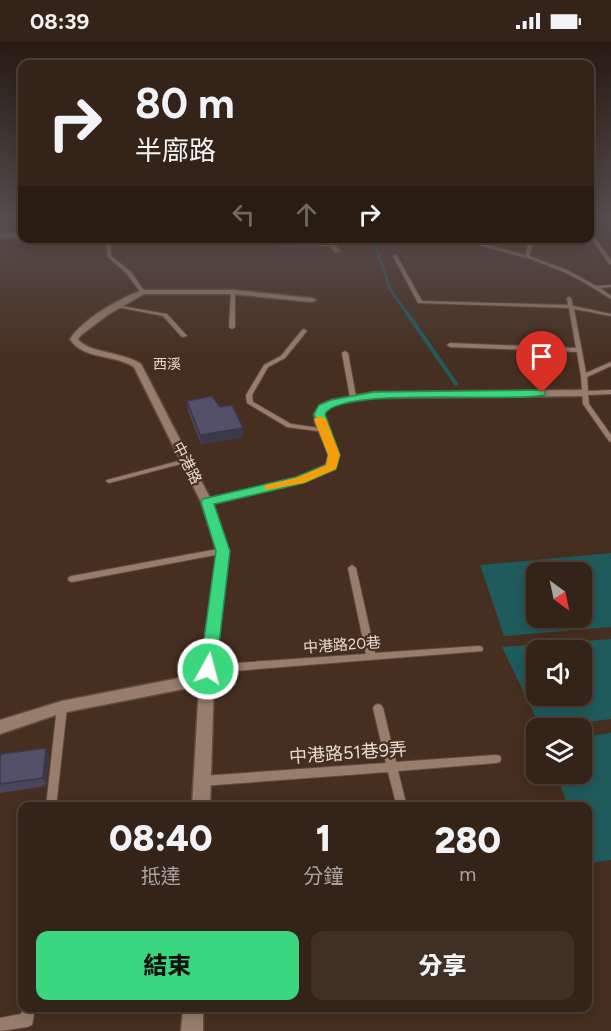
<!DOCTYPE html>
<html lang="zh-TW">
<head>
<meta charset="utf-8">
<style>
	:root { --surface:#342318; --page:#3f2f25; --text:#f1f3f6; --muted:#a9a4a2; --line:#4e4037; --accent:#3bd77e }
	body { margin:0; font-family:Figtree,"Noto Sans TC",sans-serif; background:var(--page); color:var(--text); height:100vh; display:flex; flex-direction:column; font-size:22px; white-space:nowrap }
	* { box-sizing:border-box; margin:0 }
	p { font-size:20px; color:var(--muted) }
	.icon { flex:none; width:33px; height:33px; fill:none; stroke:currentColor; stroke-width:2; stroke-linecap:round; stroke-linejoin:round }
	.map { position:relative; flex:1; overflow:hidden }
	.panel { position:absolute; left:18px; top:760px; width:574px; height:210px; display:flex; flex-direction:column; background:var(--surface); border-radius:12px; box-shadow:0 3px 15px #0003,0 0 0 2px var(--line) }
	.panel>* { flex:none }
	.guide { position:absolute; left:18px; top:18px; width:576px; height:183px; border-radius:12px; box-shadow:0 3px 15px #0003,0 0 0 2px var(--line); background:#342318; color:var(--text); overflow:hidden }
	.needle { width:39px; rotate:147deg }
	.tools { position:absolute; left:526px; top:520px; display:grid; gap:12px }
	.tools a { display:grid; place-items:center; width:66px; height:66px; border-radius:12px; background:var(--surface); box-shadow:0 3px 15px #0003,0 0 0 2px var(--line); font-size:30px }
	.pin { position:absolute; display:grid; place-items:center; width:51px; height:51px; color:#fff; margin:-62px -26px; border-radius:50% 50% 50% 0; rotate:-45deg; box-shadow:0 0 6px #0007 }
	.pin .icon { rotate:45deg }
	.me { position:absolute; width:66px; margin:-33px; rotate:7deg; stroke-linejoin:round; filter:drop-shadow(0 0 4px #0008) }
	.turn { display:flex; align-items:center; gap:21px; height:126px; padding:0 18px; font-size:27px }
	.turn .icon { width:78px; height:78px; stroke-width:2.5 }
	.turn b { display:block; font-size:42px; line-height:51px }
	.lanes { display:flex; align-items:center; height:57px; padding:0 18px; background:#0003; justify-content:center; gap:30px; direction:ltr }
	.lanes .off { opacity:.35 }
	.eta { display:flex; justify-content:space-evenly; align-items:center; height:102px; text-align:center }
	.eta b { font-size:36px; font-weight:800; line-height:42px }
	.primary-button { display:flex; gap:12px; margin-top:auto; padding:12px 18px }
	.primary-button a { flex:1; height:69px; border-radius:12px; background:var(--accent); color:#111; font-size:24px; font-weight:800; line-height:69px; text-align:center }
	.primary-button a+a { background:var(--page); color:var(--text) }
	.status { display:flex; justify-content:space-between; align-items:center; height:42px; padding:0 30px; background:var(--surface); direction:ltr }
	.status svg { height:16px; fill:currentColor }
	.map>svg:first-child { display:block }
</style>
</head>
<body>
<div class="status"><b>08:39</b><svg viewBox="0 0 49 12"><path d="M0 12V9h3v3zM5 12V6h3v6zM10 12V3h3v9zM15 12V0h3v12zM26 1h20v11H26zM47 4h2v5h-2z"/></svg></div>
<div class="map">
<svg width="611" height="989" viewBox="0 0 611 989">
	<rect width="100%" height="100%" fill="#462f20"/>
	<!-- water -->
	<g fill="#205b5c" fill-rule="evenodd">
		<path d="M611,511V585L504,594L480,523ZM537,531H582V576H537Z"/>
		<path d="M611,597V677L541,686L502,605ZM537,609H582V654H537Z"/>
		<path d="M611,691V818L588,821V765H568L557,732H582V695Z"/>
	</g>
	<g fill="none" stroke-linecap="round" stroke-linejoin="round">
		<!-- stream-far1 -->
		<path stroke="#205b5c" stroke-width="3" d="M373,196L390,247L408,273"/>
		<!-- stream -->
		<path stroke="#205b5c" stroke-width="4" d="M407,271L456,342"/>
		<!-- lane casing -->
		<g stroke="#614d40" stroke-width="2">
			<g id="lane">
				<path d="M590,195L595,196L611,218V222H609L593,198L589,197Z"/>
				<path d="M106,196H110L111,214L131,230L145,250V251H141L127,232L108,215Z"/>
				<path d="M475,196H479L483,202L525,213C528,205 528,196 538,196L533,200L529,214L567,228L596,244L611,243V245L600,246L611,254V257L580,238L564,230L531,217L481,204Z"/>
				<path d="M395,213L397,214L422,259L568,263L567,256L569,255L571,256L573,264L611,272V274L574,267L586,331L611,320V324L587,335L588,349L611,348V352L588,353L589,362L611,393V400L609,399L583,362L581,334L577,310L450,305L447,303L450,301L576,306L569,266L418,261L393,214Z"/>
				<path d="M231,249L235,250V285L232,287L229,285Z"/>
				<path d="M115,263L167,272L187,294L182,295L163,274L117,265L115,264Z"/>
				<path d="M304,287L307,289L285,316L268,325L252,353L253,360L291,382L326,387L327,388L324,390L287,385L247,361L246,353L264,323L281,314L302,288Z"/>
				<path d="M345,309L348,311L356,355L353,357L350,355L342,311Z"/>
				<path d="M186,417L188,418L189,419L188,420L109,441L106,439L107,438Z"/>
				<path d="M223,506L226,507L227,509L226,511L72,540L69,539L68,537L69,535L72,534Z"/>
				<path d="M352,523L356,526L375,611L479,604L482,605L483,607L482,609L208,631L205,630L203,627L205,624L208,623L366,612L348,526Z"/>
				<path d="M62,661L65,662L67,665L56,765H46L57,665L59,662Z"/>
				<path d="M378,662L381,663L383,666L396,720L496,713L500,714L501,717L500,720L496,721L398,729L407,765H397L388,730L202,744L198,742L197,739L198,736L202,734L386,721L373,666L375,663Z"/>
				<path d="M23,966H35L32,983L27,985L0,989V976L21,972Z"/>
			</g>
		</g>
		<!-- street casing -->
		<g stroke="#614d40" stroke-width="3">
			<g id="street">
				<path d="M0,191L22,192V196L0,195Z"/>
				<path d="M126,196L332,200L340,209L335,210L330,204Z"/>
				<path d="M143,248H233L312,256L316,258L312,260L233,252H144L109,272L81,293L78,297C87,311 124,310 141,322L210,456L296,436L326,423L329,413L315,381L314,372L320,363L332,358L374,350L585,348L590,351L585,354L374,356L337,362L327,367L324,372L325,381L339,413L335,427L304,440L213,462L229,509L214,637L210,765H192L199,644L62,671L0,692V678L62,659L200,632L217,509L201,460L134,325C115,312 83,318 70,297C83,277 120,256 143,248Z"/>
				<path d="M183,966H203V989H181Z"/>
			</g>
		</g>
		<!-- lane -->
		<use href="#lane" fill="#987d6c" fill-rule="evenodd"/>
		<!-- street -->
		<use href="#street" fill="#987d6c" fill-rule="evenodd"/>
	</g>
	<!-- wall -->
	<g fill="#49455a">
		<path d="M187,359L220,365L243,386V395L201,403L188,369Z"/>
		<path d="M49,714L46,744L0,751V718Z"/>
	</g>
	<!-- shaded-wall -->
	<g fill="#3c384a">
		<path d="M243,386V395L201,403L200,393Z"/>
		<path d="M46,706L49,714L46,744L43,736Z"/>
	</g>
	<!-- building -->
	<g fill="#555069" stroke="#3c384a" stroke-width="1.5">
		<path d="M212,354L220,365L232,363L243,386L200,393L187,359Z"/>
		<path d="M46,706L43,736L0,742V718L1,712Z"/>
	</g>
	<!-- sky -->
	<linearGradient id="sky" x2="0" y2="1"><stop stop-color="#261a12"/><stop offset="0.56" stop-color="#574d4e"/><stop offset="1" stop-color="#574d4e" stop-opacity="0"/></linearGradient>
	<rect width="611" height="317" fill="url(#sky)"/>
	<!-- route -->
	<path fill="#3bd77e" stroke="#268c52" stroke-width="1.5" d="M542,348L545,349V353C508,361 341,344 325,372L340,413L336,427L304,441L214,462L230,509L216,627L214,631H202L200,627L216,509L201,460L203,457L296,435L326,423L328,413L314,372L319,363L331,358L374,350Z"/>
	<!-- slow -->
	<path fill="#f59e0b" d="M320,374L326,377L340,413L336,427L304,441L265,448V443L296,436L326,423L328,413L314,377Z"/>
	<g text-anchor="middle" stroke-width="4.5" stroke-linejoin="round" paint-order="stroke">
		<!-- far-neighbourhood labels -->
		<g font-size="14" fill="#e8d9d0" stroke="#462f20">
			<text x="167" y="327">西溪</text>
		</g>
		<!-- street labels -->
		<g font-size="15" fill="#e8d9d0" stroke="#462f20">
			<text transform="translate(187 421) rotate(63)" y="5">中港路</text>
			<text transform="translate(342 603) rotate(-4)" y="5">中港路20巷</text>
		</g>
		<!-- near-street labels -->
		<g font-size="18" fill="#e8d9d0" stroke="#462f20">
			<text transform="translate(348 711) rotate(-4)" y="6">中港路51巷9弄</text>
		</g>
	</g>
</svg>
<div class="tools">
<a><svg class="needle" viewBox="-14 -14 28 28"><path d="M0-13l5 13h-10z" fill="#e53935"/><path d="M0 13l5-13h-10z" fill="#a9a4a2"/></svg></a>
<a><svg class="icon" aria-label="sound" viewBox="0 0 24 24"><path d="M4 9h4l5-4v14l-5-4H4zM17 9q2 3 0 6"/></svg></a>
<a><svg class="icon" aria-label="layers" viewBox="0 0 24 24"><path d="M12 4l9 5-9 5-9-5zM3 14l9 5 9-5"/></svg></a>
</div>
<div class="pin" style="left:542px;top:351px;background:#d93025"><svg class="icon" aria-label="arrive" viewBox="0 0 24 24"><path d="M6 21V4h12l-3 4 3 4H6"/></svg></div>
<svg class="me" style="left:208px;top:627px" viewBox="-20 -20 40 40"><circle r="17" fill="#3bd77e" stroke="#fff" stroke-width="3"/><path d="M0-11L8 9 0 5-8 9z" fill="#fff"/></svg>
<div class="guide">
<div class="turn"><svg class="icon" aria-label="right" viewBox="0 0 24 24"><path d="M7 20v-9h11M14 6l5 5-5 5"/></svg><div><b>80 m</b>半廍路</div></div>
<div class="lanes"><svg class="icon off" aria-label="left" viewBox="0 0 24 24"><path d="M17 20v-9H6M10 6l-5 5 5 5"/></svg><svg class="icon off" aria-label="ahead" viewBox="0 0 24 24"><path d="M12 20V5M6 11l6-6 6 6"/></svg><svg class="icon" aria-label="right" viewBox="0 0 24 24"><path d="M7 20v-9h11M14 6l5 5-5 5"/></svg></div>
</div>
<section class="panel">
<div class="eta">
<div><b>08:40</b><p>抵達</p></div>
<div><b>1</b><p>分鐘</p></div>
<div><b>280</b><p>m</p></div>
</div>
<div class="primary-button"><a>結束</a><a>分享</a></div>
</section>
</div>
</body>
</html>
